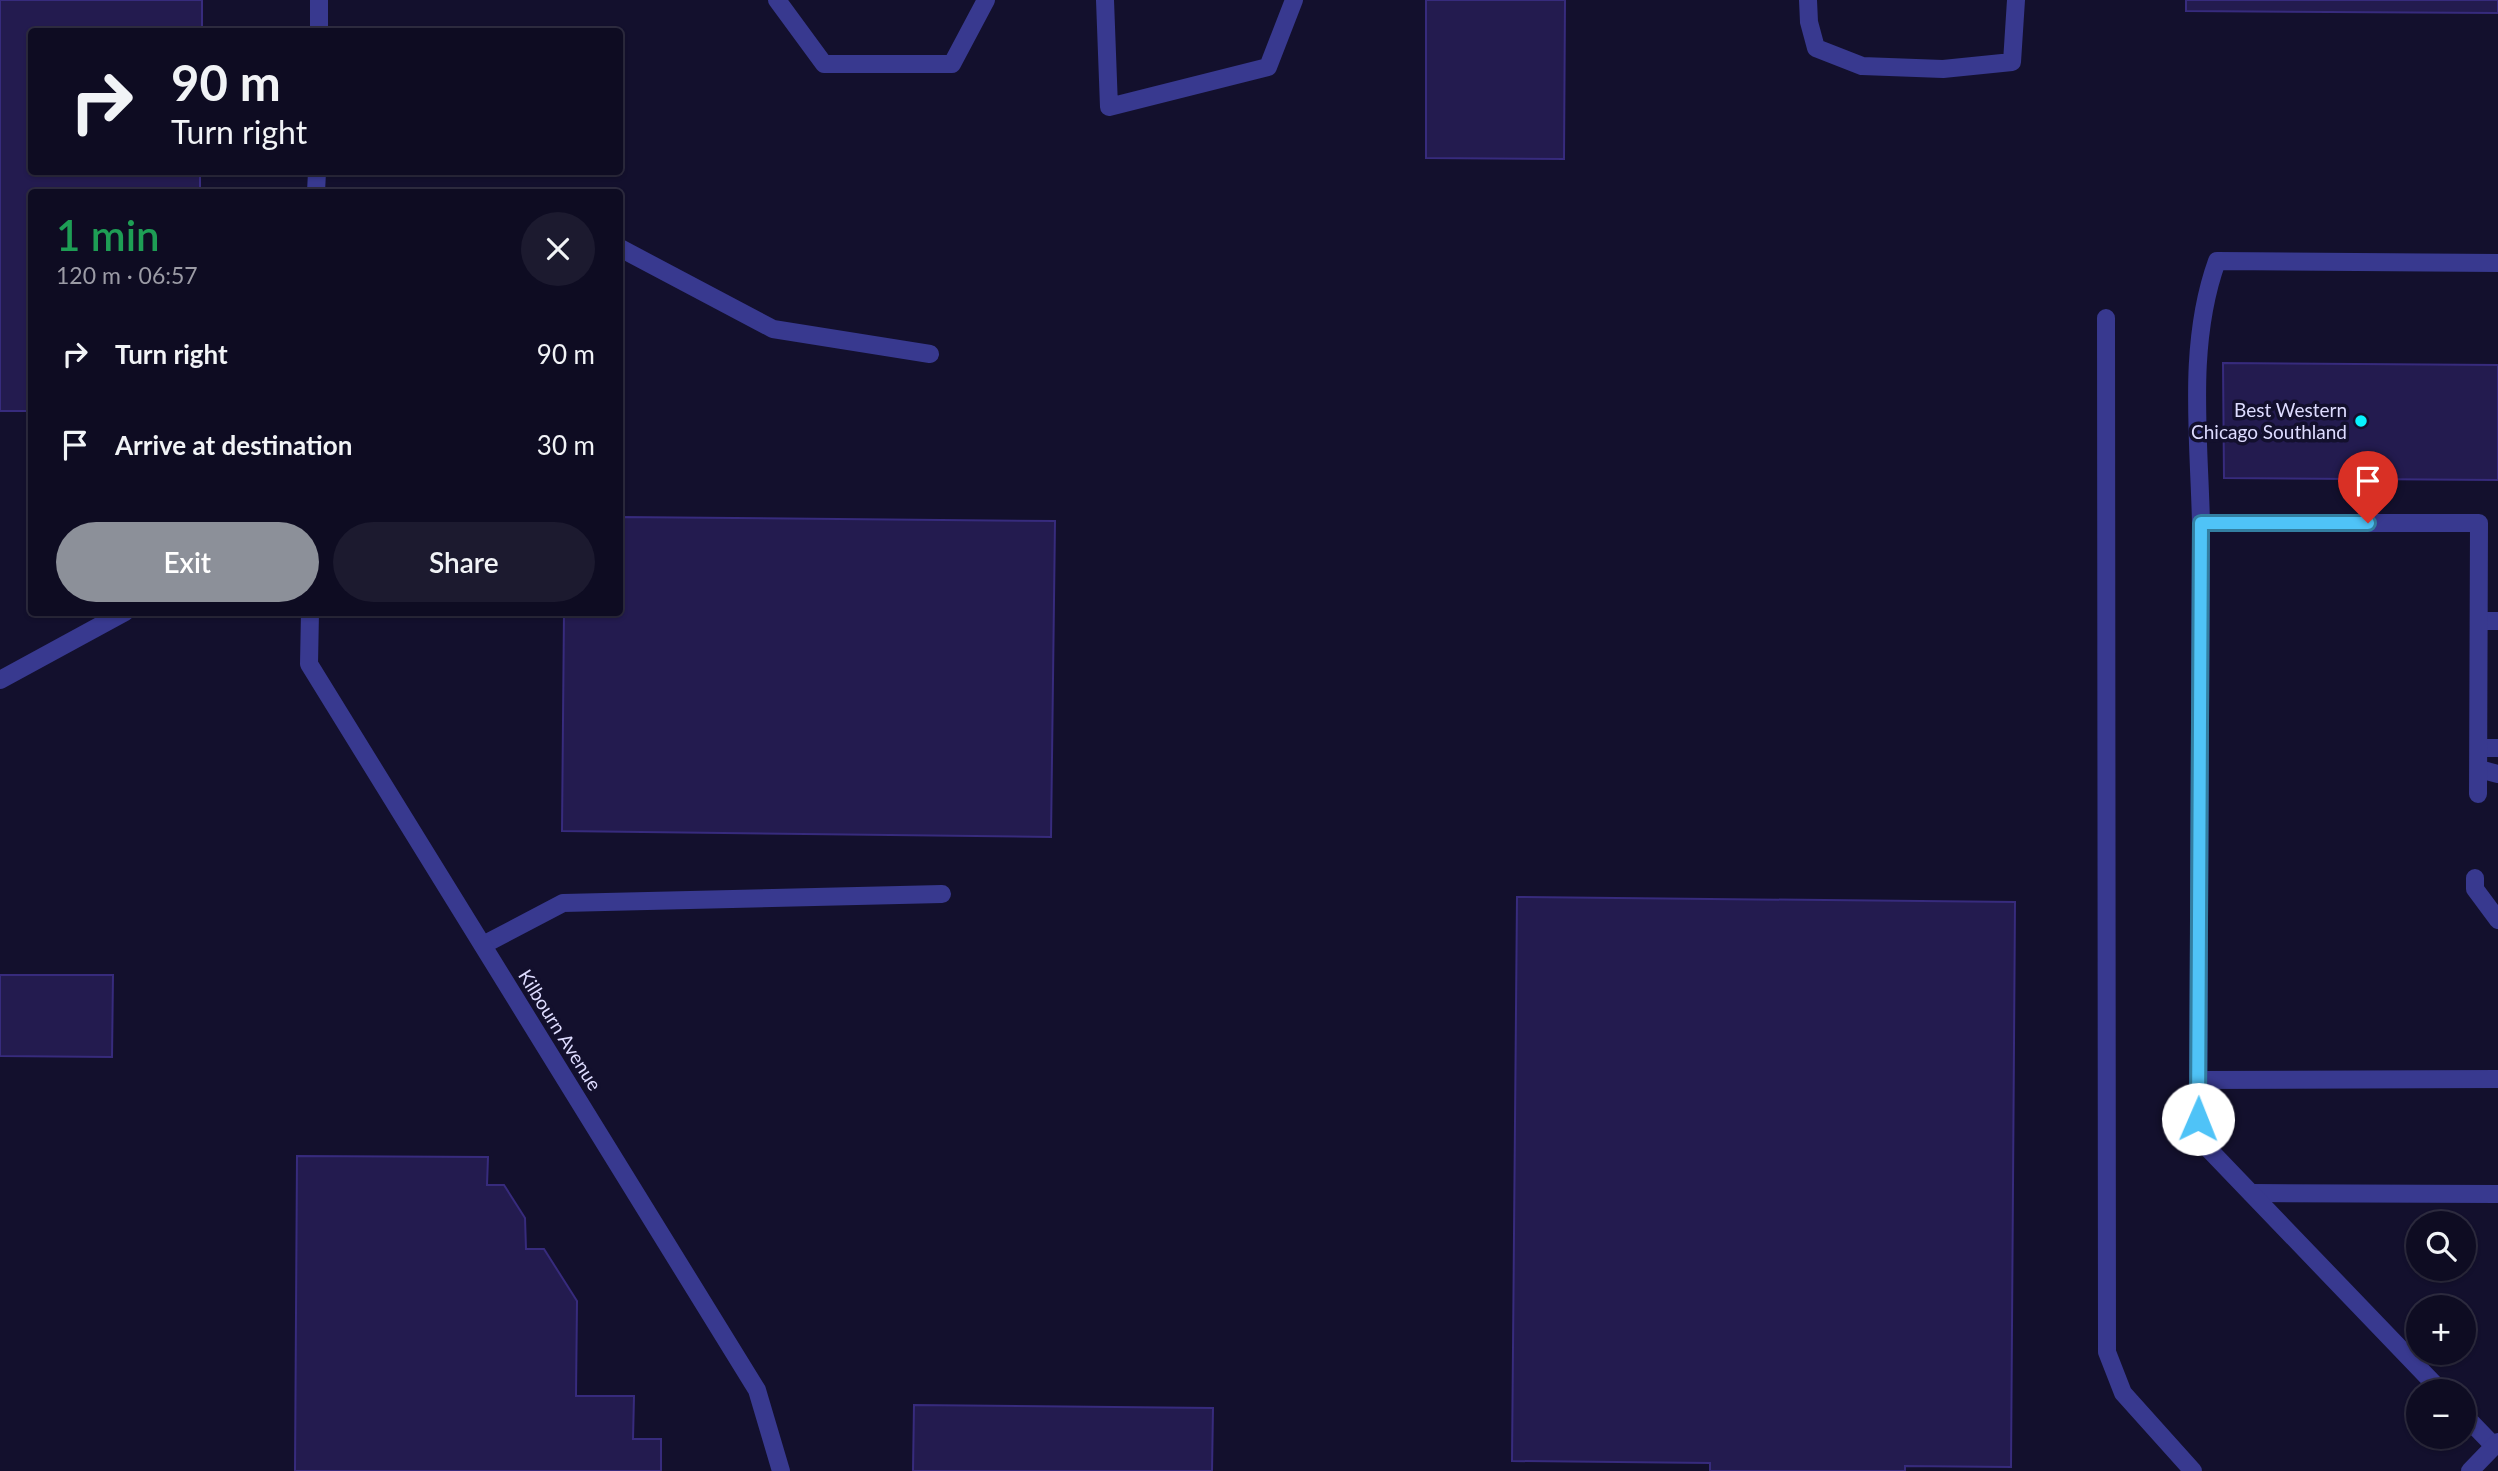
<!DOCTYPE html>
<html lang="en">
<head>
<meta charset="utf-8">
<style>
	:root { --surface:#0e0c22; --page:#1c1a2f; --text:#f1f3f6; --muted:#9b9ba5; --line:#2e2c40; --accent:#8c9099 }
	body { margin:0; font-family:Lato,sans-serif; background:var(--page); color:var(--text); height:100vh; display:flex; flex-direction:column; font-size:26px; white-space:nowrap }
	* { box-sizing:border-box; margin:0 }
	p { font-size:23px; color:var(--muted) }
	.icon { flex:none; width:38px; height:38px; fill:none; stroke:currentColor; stroke-width:2; stroke-linecap:round; stroke-linejoin:round }
	.map { position:relative; flex:1; overflow:hidden }
	.side { position:absolute; left:28px; top:189px; width:595px; height:427px; display:flex; flex-direction:column; background:var(--surface); border-radius:7px; box-shadow:0 2px 5px #0004,0 0 0 2px var(--line) }
	.side>* { flex:none }
	.guide { position:absolute; left:28px; top:28px; width:595px; height:147px; border-radius:7px; box-shadow:0 2px 5px #0004,0 0 0 2px var(--line); background:#0e0c22; color:var(--text); overflow:hidden }
	.buttons { position:absolute; left:2406px; top:1211px; display:grid; gap:14px }
	.buttons a { display:grid; place-items:center; width:70px; height:70px; border-radius:50%; background:var(--surface); box-shadow:0 2px 5px #0004,0 0 0 2px var(--line); font-size:35px }
	.pin { position:absolute; display:grid; place-items:center; width:60px; height:60px; color:#fff; margin:-72px -30px; border-radius:50% 50% 50% 0; rotate:-45deg; box-shadow:0 0 7px #0007 }
	.pin .icon { rotate:45deg }
	.me { position:absolute; width:77px; margin:-38px; rotate:1deg; stroke-linejoin:round; filter:drop-shadow(0 0 5px #0008) }
	.turn { display:flex; align-items:center; gap:24px; height:147px; padding:0 28px; font-size:32px }
	.turn .icon { width:91px; height:91px; stroke-width:2.5 }
	.turn b { display:block; font-size:49px; line-height:60px }
	.round { display:grid; place-items:center; flex:none; width:74px; height:74px; border-radius:37px; background:var(--page) }
	.headline { display:flex; align-items:center; justify-content:space-between; height:119px; padding:0 28px }
	h1 { font-size:42px; font-weight:600; line-height:52px; color:#1e9e55 }
	.primary-button { display:flex; gap:14px; margin-top:auto; padding:14px 28px }
	.primary-button a { flex:1; height:80px; border-radius:42px; background:var(--accent); color:#fff; font-size:28px; font-weight:600; line-height:80px; text-align:center }
	.primary-button a+a { background:var(--page); color:var(--text) }
	ul { padding:0; list-style:none }
	li { display:flex; align-items:center; gap:21px; height:91px; padding:0 28px }
	li div { flex:1 }
	li b { display:block; font-size:26px }
	li em { font-style:normal }
	.map>svg:first-child { display:block }
</style>
</head>
<body>
<div class="map">
<svg width="2498" height="1471" viewBox="0 0 2498 1471">
	<rect width="100%" height="100%" fill="#13102d"/>
	<!-- building -->
	<g fill="#231b4f" stroke="#372b7d" stroke-width="2">
		<path d="M0,0H202V32H32V172H200V192H32V411H0Z"/>
		<path d="M1426,0H1565L1564,159L1426,158Z"/>
		<path d="M2186,0H2498V13L2186,11Z"/>
		<path d="M2223,363L2498,365V480L2224,478Z"/>
		<path d="M620,517L1055,521L1051,837L562,831L564,612H620Z"/>
		<path d="M1517,897L2015,902L2011,1467L1905,1466V1471H1710V1463L1512,1461Z"/>
		<path d="M0,975H113L112,1057L0,1056Z"/>
		<path d="M297,1156L488,1157L487,1185H504L525,1218L526,1249H544L577,1301L576,1396H634L633,1439H661V1471H295Z"/>
		<path d="M914,1405L1213,1408L1212,1471H913Z"/>
	</g>
	<g fill="none" stroke-linecap="round" stroke-linejoin="round">
		<!-- lane -->
		<g stroke="#38398f" stroke-width="18">
			<path d="M777,0L824,64H952L986,0"/>
			<path d="M1105,0L1109,107L1268,67L1294,0"/>
			<path d="M1808,0L1809,22L1816,48L1862,66L1943,69L2012,62L2016,0"/>
			<path d="M620,248L773,329L930,354"/>
			<path d="M2106,318L2107,1352L2123,1393L2193,1471"/>
			<path d="M2201,523C2199,436 2187,344 2217,261L2498,263"/>
			<path d="M2479,621H2498"/>
			<path d="M0,680L125,612"/>
			<path d="M2479,748H2498"/>
			<path d="M2479,769L2498,774"/>
			<path d="M2475,878V889L2498,920"/>
			<path d="M483,945L563,903L942,894"/>
			<path d="M2199,1080L2498,1079"/>
			<path d="M2251,1193L2498,1194"/>
			<path d="M2441,1391L2198,1138L2201,523H2479L2478,794"/>
			<path d="M2464,1415L2494,1446"/>
		</g>
		<!-- street -->
		<g stroke="#38398f" stroke-width="18">
			<path d="M319,32V0"/>
			<path d="M316,192L317,172"/>
			<path d="M310,612L309,664L757,1390L781,1471"/>
			<path d="M2470,1471L2498,1442"/>
		</g>
	</g>
	<g fill="none" stroke-linecap="round" stroke-linejoin="round">
		<!-- route casing -->
		<g stroke="#337fa1" stroke-width="18">
			<path id="route" d="M2198,1119L2201,523H2368"/>
		</g>
		<!-- route -->
		<use href="#route" stroke="#4fc3f7" stroke-width="12"/>
	</g>
	<!-- markers -->
	<circle fill="#08f3ff" stroke="#13102d" stroke-width="2.5" cx="2361" cy="421" r="7"/>
	<g text-anchor="middle" stroke-width="7" stroke-linejoin="round" paint-order="stroke">
		<!-- poi labels -->
		<g font-size="19" fill="#dedcff" stroke="#13102d" text-anchor="end">
			<text x="2347" y="417">Best Western<tspan x="2347" dy="22">Chicago Southland</tspan></text>
		</g>
		<!-- street labels -->
		<g font-size="19" fill="#dedcff" stroke="#13102d">
			<text transform="translate(560 1030) rotate(58)" y="7">Kilbourn Avenue</text>
		</g>
	</g>
</svg>
<div class="buttons">
<a><svg class="icon" aria-label="search" viewBox="0 0 24 24"><circle cx="10" cy="10" r="6"/><path d="M15 15l6 6"/></svg></a>
<a>+</a>
<a>−</a>
</div>
<div class="pin" style="left:2368px;top:523px;background:#d93025"><svg class="icon" aria-label="arrive" viewBox="0 0 24 24"><path d="M6 21V4h12l-3 4 3 4H6"/></svg></div>
<svg class="me" style="left:2198px;top:1119px" viewBox="-20 -20 40 40"><circle r="19" fill="#fff"/><path d="M0-13L10 11 0 6-10 11z" fill="#4fc3f7"/></svg>
<div class="guide">
<div class="turn"><svg class="icon" aria-label="right" viewBox="0 0 24 24"><path d="M7 20v-9h11M14 6l5 5-5 5"/></svg><div><b>90 m</b>Turn right</div></div>
</div>
<section class="side">
<div class="headline"><div><h1>1 min</h1><p>120 m · 06:57</p></div><a class="round"><svg class="icon" aria-label="close" viewBox="0 0 24 24"><path d="M6 6l12 12M18 6L6 18"/></svg></a></div>
<ul>
<li><svg class="icon" aria-label="right" viewBox="0 0 24 24"><path d="M7 20v-9h11M14 6l5 5-5 5"/></svg><div><b>Turn right</b></div><em>90 m</em></li>
<li><svg class="icon" aria-label="arrive" viewBox="0 0 24 24"><path d="M6 21V4h12l-3 4 3 4H6"/></svg><div><b>Arrive at destination</b></div><em>30 m</em></li>
</ul>
<div class="primary-button"><a>Exit</a><a>Share</a></div>
</section>
</div>
</body>
</html>
